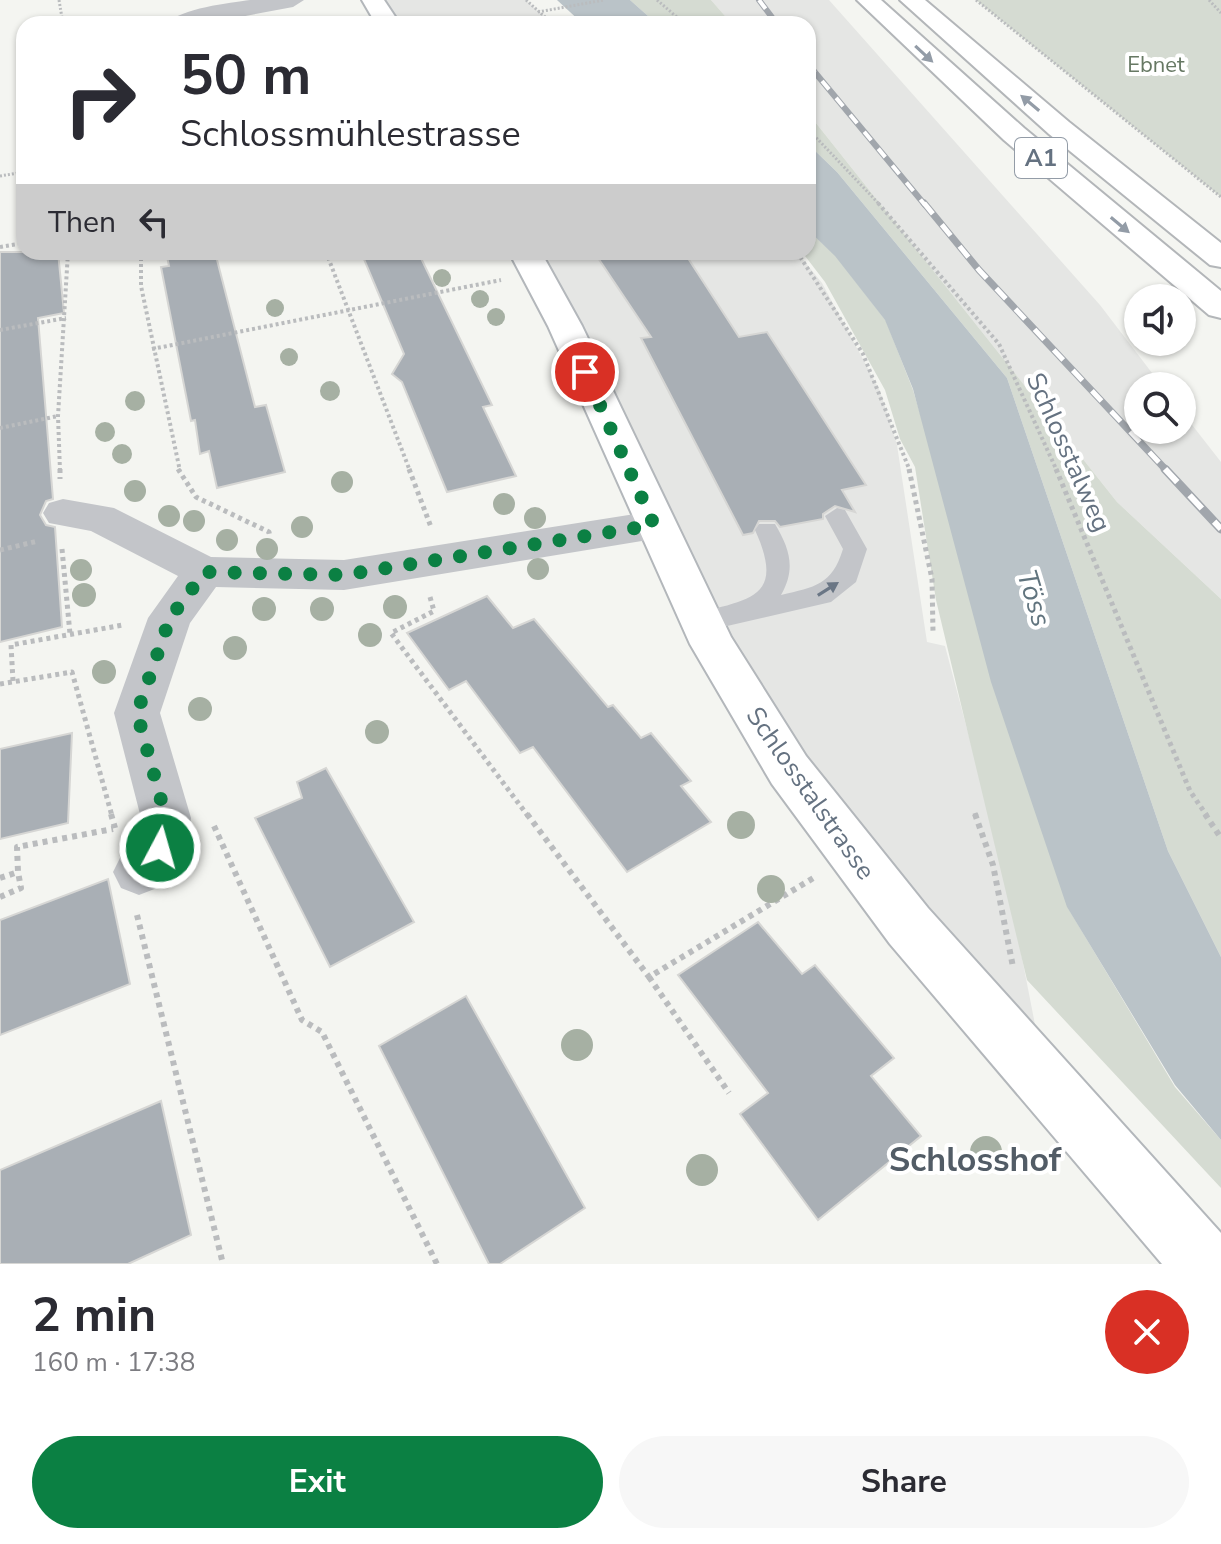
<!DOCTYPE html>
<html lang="en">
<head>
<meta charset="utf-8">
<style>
	:root { --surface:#fff; --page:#f7f7f7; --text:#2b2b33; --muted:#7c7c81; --accent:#0b8043 }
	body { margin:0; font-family:"Nunito Sans",sans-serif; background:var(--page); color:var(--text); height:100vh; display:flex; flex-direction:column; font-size:30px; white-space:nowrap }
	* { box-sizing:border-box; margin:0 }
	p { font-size:26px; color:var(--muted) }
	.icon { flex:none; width:44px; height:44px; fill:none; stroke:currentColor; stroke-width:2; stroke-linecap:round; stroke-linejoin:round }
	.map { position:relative; height:1264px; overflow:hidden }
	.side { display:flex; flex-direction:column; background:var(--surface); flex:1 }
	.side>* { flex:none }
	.guide { position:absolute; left:16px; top:16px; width:800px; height:244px; border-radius:24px; box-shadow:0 2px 6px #0004; background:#fff; color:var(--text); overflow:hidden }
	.buttons { position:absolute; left:1124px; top:284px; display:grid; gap:16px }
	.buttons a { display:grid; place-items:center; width:72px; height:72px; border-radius:50%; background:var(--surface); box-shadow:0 2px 6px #0004; font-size:40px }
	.pin { position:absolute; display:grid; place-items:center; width:68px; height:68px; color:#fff; margin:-34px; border:4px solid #fff; border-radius:50%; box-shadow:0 2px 8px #0007 }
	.me { position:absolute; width:88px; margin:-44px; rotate:6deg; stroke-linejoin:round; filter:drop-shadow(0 0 6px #0008) }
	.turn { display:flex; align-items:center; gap:28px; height:168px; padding:0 32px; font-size:36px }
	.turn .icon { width:104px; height:104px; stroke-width:2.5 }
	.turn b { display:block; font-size:56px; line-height:68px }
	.then { display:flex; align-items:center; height:76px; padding:0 32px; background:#0003; gap:16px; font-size:30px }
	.round { display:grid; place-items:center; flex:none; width:84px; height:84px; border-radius:42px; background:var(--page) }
	.overview { display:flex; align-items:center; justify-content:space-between; height:136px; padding:0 32px }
	h1 { font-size:48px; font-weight:700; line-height:60px }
	.action { display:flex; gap:16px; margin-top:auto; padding:16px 32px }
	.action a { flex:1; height:92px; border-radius:48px; background:var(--accent); color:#fff; font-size:32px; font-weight:700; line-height:92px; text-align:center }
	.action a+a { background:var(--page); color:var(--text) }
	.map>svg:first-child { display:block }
</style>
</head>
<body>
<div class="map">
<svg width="1221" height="1264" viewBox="0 0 1221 1264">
	<rect width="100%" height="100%" fill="#f4f5f1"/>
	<!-- built -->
	<g fill="#e5e6e4">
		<path d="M373,0H526L553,24H388Z"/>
		<path d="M711,0H829L1100,305L1162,386H1138V430H1182V412L1221,462V599L1117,502L808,113V24H732Z"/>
		<path d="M525,252H797L822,283L880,391L897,445L927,642L945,646L1006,876L1047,1086L830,827Z"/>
	</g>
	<!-- green -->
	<g fill="#d5dbd2">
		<path d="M630,0H711L732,24H657Z"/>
		<path d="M976,0H1221V197Z"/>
		<path d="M808,113L1117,502L1221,599V957L1168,851L1007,378L837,172L808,144Z"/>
		<path d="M808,230L836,256L886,321L913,390L1068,908L1175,1087L1221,1140V1188L1027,980L936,600L915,467L900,439L885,390L825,282L802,252H808Z"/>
	</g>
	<!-- water -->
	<g fill="#bac3c8">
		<path d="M557,0H630L657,24H583Z"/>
		<path d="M808,144L837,172L1007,378L1168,851L1221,957V1140L1175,1085L1067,907L991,682L913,389L885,320L835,256L808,230Z"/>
	</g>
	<!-- building -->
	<g fill="#a9afb5" stroke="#d6d6d4" stroke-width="2">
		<path d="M0,252H58L64,313L38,318L53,499L46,501L40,515L46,525L55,527L62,627L0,642Z"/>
		<path d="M166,252H215L255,407L266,405L285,472L217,488L209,451L200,454L195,420L191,421L161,267L169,266Z"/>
		<path d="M361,252H418L492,405L483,407L516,476L447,492L402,382L392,374L404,354Z"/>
		<path d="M594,252H684L739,337L767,332L866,485L842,490L855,512L835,506L823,514V519L780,527L775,521H759L753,533L743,535L641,338L651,337Z"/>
		<path d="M487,596L513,628L534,619L608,707L613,705L641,738L651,733L691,781L681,786L711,822L627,872L533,747L520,753L466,681L449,690L407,633Z"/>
		<path d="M72,733L68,823L0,839V749Z"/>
		<path d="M326,768L414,922L330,967L255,818L302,798L297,782Z"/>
		<path d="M108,879L130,984L0,1035V920Z"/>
		<path d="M758,922L802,974L815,965L894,1058L871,1076L921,1136L818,1220L740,1114L768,1093L678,975Z"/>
		<path d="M466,996L585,1208L500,1264H489L379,1046Z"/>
		<path d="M161,1101L191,1235L128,1264H0V1170Z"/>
	</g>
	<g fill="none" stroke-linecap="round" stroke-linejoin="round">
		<!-- secondary casing -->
		<g stroke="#b3b7bb" stroke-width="4">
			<g id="secondary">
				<path d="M362,0H384L400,24H376Z"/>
				<path d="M509,252H541L582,326L731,637L806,756L928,908L1221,1233V1264H1162L890,944L772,784L690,644L548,326Z"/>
			</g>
		</g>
		<!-- motorway casing -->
		<g stroke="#b3b6b9" stroke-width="4">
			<g id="motorway">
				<path d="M857,0H881L1024,128L1221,291V318L1209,315L1004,140Z"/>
				<path d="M900,0H925L1069,122L1221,243V267L1210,265L1049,134Z"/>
			</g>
		</g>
		<!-- path-far3 -->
		<g stroke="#babcbe" stroke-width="3" stroke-dasharray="2 2" stroke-linecap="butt">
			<path d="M59,0L63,24"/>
			<path d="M526,0L553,24"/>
			<path d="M657,0L685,24"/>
			<path d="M976,0L1221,197"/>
			<path d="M1209,0L1221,13"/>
			<path d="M538,12L604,0"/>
			<path d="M808,129L880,205"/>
			<path d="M0,176L24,172"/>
		</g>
		<!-- path-far2 -->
		<g stroke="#babcbe" stroke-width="4" stroke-dasharray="3 3" stroke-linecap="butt">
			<path d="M878,203L999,344L1057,471"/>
			<path d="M0,247L24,243"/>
			<path d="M141,252V286L180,471"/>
			<path d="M326,252L410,471"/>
			<path d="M797,252L863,354L910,471"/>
			<path d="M0,330L66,318"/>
			<path d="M152,349L501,280"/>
			<path d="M0,428L58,416"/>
			<path d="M60,471L58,416L68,252"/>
		</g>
		<!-- path-far1 -->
		<g stroke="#babcbe" stroke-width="5" stroke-dasharray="4 4" stroke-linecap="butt">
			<path d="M60,469V479"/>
			<path d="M178,469L196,497L269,532L270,537"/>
			<path d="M409,469L431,527"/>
			<path d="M909,469L932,579L933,632"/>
			<path d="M1056,469L1190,791L1207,816"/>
			<path d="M62,549L70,634"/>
			<path d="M0,550L38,541"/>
			<path d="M430,597L434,611L391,633L528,816"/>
			<path d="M13,681L11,645L123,625"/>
			<path d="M0,684L72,672L112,816"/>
			<path d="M975,813L976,816"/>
		</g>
		<!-- path -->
		<g stroke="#babcbe" stroke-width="6" stroke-dasharray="5 5" stroke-linecap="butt">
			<path d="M111,814L115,828"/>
			<path d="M527,814L649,977L815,877"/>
			<path d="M975,814L993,865L1013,967"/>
			<path d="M1205,814L1221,838"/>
			<path d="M214,826L302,1020L322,1032L437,1264"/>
			<path d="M0,878L18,872L17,847L113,829"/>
			<path d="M0,897L21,888L18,872"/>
			<path d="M137,915L223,1264"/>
			<path d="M649,977L729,1093"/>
		</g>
		<!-- service -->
		<path fill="#c3c5c9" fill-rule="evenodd" d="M837,508L845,510L867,549L856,582L831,602L701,632L692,629L688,622L692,615C744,599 788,602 755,530L759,524H775C790,549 796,569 781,595C815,587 832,585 843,549L825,516Z"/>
		<!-- minor -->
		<g fill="#c3c5c9" fill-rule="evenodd">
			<path d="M250,0H304L293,7L203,24H167C180,8 230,3 250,0Z"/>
			<path d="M63,499L114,508L211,557L344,560L654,511L668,515L674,525L668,535L654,539L344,590L216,587L190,623L160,713L191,818L186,848L178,864L157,888L139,895L121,888L113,872L121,856L137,838L141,818L114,713L148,618L178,576L91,531L49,523L43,513L49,503Z"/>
		</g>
		<!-- secondary -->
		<use href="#secondary" fill="#fff" fill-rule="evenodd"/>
		<!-- motorway -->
		<use href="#motorway" fill="#fff" fill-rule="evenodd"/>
		<!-- rail-far2 casing -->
		<g stroke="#a1a6ac" stroke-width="6">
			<g id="rail-far2">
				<path d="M759,0L777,24"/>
				<path d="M808,64L925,205"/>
			</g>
		</g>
		<!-- rail-far1 casing -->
		<g stroke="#a1a6ac" stroke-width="7">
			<path id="rail-far1" d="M924,203L979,270L1167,471"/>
		</g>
		<!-- rail casing -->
		<g stroke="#a1a6ac" stroke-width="9">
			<path id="rail" d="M1165,469L1221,529"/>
		</g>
		<!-- rail-far2 -->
		<use href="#rail-far2" stroke="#fff" stroke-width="4" stroke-dasharray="11" stroke-linecap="butt"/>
		<!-- rail-far1 -->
		<use href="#rail-far1" stroke="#fff" stroke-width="5" stroke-dasharray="14" stroke-linecap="butt"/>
		<!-- rail -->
		<use href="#rail" stroke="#fff" stroke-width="6" stroke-dasharray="18" stroke-linecap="butt"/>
	</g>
	<!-- trees -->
	<g fill="#a6b0a3">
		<circle cx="442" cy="278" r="9"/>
		<circle cx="480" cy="299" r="9"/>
		<circle cx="275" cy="308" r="9"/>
		<circle cx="496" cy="317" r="9"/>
		<circle cx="289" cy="357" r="9"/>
		<circle cx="330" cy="391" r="10"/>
		<circle cx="135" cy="401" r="10"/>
		<circle cx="105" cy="432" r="10"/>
		<circle cx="122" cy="454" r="10"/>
		<circle cx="342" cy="482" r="11"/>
		<circle cx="135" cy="491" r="11"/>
		<circle cx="504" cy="504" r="11"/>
		<circle cx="169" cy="516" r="11"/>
		<circle cx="535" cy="518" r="11"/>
		<circle cx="194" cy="521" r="11"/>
		<circle cx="302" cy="527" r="11"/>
		<circle cx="227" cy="540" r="11"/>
		<circle cx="267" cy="549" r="11"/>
		<circle cx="538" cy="569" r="11"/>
		<circle cx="81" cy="570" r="11"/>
		<circle cx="84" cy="595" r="12"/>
		<circle cx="395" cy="607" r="12"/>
		<circle cx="264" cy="609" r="12"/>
		<circle cx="322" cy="609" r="12"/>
		<circle cx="370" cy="635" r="12"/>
		<circle cx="235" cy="648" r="12"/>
		<circle cx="104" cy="672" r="12"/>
		<circle cx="200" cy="709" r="12"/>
		<circle cx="377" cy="732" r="12"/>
		<circle cx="741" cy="825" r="14"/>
		<circle cx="771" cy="889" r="14"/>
		<circle cx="577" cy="1045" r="16"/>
		<circle cx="986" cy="1152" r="16"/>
		<circle cx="702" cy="1170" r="16"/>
	</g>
	<!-- one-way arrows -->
	<defs><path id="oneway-solid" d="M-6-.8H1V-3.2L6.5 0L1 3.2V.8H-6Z" transform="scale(2)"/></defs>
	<g fill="#939ca7">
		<use href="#oneway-solid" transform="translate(924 54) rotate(43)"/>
		<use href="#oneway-solid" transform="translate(1030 103) rotate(-140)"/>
		<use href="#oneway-solid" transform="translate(1120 225) rotate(40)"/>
	</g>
	<use fill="#6a7685" href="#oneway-solid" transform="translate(828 589) rotate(-32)"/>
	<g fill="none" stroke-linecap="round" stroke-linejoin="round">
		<!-- route -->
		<path stroke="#0b8043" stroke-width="14" stroke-dasharray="0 25.2" d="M160,848L166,818L137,713L170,618L205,572L344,575L654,525L585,372"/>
	</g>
	<g text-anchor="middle" stroke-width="8" stroke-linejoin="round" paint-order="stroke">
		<!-- far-park labels -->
		<g font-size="22" fill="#667863" stroke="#fff">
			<text x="1156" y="72">Ebnet</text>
		</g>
		<!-- shield labels -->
		<rect fill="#fff" stroke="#939ca7" stroke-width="2" x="1015" y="138" width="52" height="40" rx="6"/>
		<g font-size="24" font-weight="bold" fill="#657281">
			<text x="1041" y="166">A1</text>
		</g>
		<!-- street labels -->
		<g font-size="26" fill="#657281" stroke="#fff">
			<text transform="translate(1069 452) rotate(66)" y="9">Schlosstalweg</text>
			<text transform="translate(811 793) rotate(55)" y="9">Schlosstalstrasse</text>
		</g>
		<!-- water labels -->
		<g font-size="28" font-style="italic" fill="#61747e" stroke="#fff">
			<text transform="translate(1035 598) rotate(73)" y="10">Töss</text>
		</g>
		<!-- near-neighbourhood labels -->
		<g font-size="34" font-weight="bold" fill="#525c66" stroke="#fff">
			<text x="975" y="1171">Schlosshof</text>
		</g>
	</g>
</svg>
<div class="buttons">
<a><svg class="icon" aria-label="sound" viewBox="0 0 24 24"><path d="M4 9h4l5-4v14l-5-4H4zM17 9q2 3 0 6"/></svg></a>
<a><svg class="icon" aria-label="search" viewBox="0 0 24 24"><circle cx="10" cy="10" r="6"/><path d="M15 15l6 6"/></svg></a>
</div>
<div class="pin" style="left:585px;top:372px;background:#d93025"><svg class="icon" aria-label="arrive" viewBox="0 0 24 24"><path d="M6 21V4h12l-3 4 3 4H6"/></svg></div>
<svg class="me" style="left:160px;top:848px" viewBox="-20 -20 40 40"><circle r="17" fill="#0b8043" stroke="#fff" stroke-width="3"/><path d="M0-11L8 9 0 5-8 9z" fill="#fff"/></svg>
<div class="guide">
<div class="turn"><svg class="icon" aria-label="right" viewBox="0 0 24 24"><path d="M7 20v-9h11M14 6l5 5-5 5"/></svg><div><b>50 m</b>Schlossmühlestrasse</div></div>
<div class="then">Then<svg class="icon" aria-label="left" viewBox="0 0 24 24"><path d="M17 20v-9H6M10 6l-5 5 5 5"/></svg></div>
</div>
</div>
<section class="side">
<div class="overview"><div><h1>2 min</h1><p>160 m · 17:38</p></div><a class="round" style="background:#d93025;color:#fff"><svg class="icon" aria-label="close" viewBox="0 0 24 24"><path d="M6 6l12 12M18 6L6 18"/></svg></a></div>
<div class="action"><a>Exit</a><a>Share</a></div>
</section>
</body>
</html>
